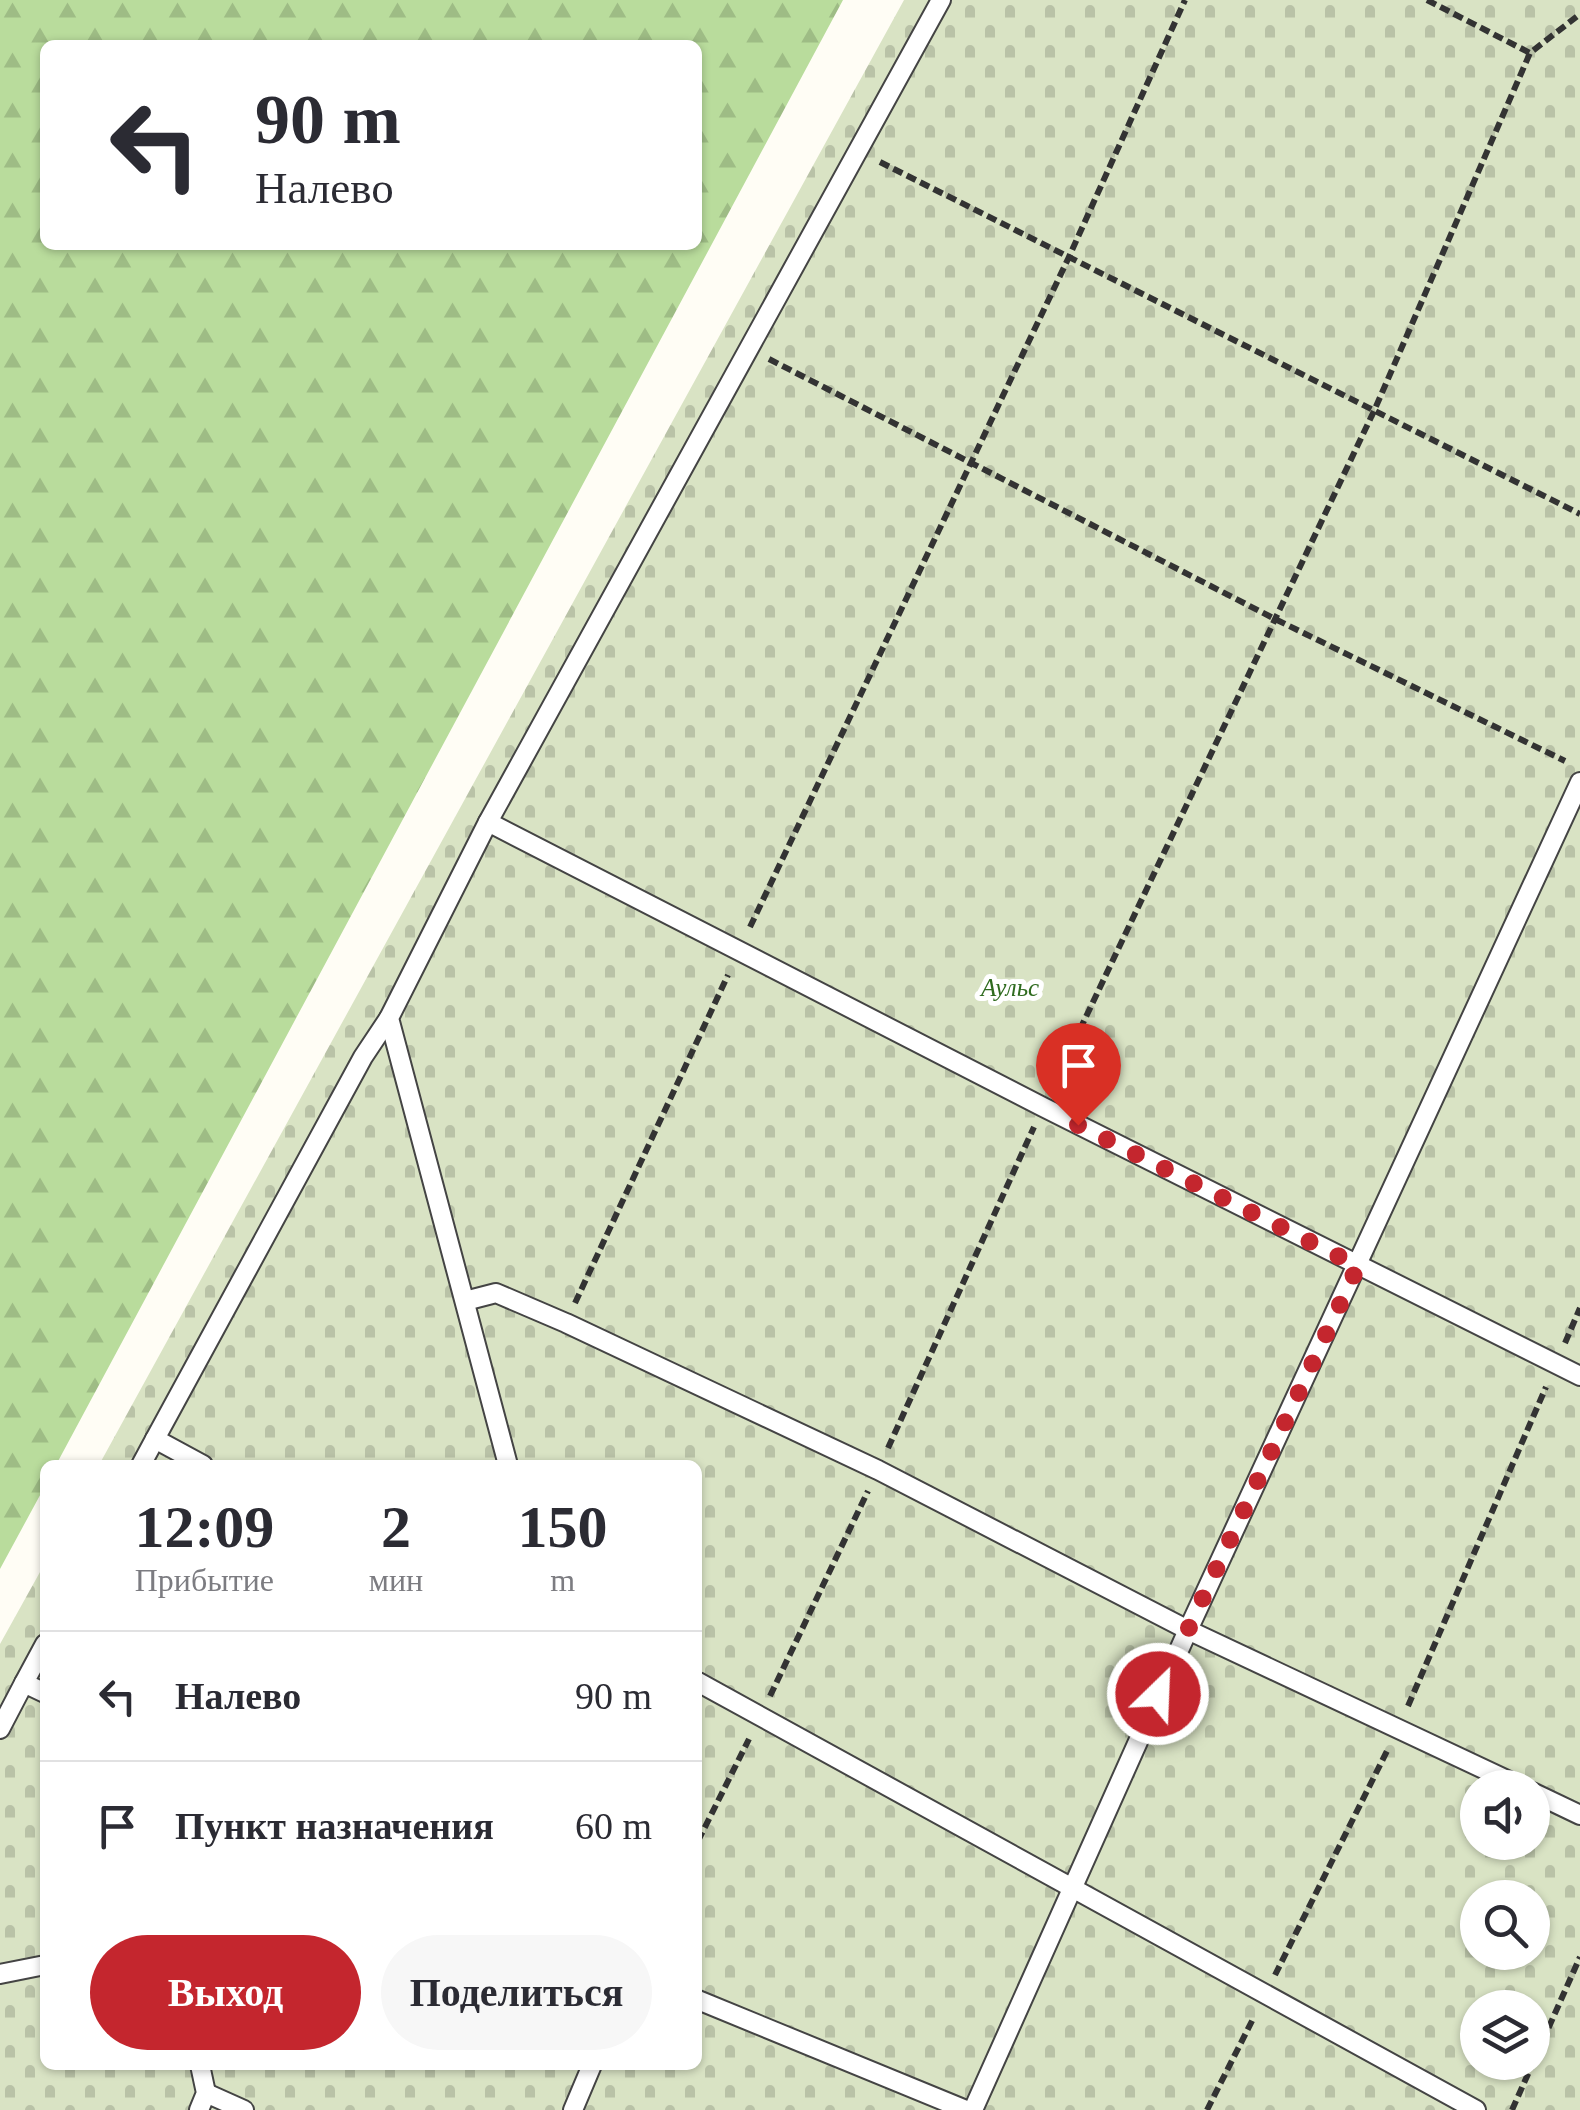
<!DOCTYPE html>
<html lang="ru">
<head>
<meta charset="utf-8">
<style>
	:root { --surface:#fff; --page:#f7f7f7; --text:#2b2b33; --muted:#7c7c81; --line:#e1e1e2; --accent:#c4262e }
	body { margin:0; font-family:"Times New Roman",serif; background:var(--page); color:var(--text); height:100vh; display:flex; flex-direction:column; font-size:38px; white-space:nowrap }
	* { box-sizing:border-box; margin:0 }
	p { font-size:32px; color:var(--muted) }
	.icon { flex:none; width:55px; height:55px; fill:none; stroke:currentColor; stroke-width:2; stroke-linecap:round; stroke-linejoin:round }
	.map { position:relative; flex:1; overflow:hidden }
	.details { position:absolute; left:40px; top:1460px; width:662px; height:610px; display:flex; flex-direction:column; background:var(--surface); border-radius:15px; box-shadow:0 2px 8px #0004 }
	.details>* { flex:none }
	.guide { position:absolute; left:40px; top:40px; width:662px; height:210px; border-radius:15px; box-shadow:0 2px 8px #0004; background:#fff; color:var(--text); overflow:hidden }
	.tools { position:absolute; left:1460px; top:1770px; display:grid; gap:20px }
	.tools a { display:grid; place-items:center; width:90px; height:90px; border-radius:50%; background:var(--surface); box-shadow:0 2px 8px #0004; font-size:50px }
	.pin { position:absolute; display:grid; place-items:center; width:85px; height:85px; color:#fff; margin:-102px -42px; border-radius:50% 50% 50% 0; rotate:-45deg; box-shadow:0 0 10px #0007 }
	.pin .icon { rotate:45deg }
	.me { position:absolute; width:110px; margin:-55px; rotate:24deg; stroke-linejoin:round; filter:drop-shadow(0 0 8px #0008) }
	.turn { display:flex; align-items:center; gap:35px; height:210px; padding:0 50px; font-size:45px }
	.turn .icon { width:130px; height:130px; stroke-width:2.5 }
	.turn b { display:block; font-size:70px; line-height:85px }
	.eta { display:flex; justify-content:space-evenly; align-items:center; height:170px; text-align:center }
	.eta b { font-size:60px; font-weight:700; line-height:70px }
	.primary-button { display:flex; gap:20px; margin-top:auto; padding:20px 50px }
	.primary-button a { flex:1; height:115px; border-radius:60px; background:var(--accent); color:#fff; font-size:40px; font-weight:700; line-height:115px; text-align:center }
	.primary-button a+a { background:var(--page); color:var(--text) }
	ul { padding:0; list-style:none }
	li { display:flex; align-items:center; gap:30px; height:130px; padding:0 50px; border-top:2px solid var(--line) }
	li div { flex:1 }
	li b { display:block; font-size:38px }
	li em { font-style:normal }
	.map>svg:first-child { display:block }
</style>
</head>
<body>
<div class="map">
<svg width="1580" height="2110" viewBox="0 0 1580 2110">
	<defs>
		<pattern id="forest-firs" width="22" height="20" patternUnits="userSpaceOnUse" patternTransform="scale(2.5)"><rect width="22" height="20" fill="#b9dc9c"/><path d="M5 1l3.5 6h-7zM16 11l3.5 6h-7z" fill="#9ebc85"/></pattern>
		<pattern id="cemetery-stones" width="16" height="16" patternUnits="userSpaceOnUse" patternTransform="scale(2.5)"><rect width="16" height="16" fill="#d9e3c4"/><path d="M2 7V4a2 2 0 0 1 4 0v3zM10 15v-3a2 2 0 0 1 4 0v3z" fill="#b9c2a7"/></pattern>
	</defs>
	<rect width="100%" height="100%" fill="#fffdf5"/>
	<!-- forest -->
	<path fill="url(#forest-firs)" fill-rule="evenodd" d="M0,0H843L56,1465H45V1486L0,1569ZM45,45H698V245H45Z"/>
	<!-- cemetery -->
	<path fill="url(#cemetery-stones)" fill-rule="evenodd" d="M904,0H1580V2110H0V1644L45,1563V2065H698V1465H99ZM1478,1788H1532V1842H1478ZM1478,1898H1532V1952H1478ZM1478,2008H1532V2062H1478Z"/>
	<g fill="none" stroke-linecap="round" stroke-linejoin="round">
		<!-- lane casing -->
		<g stroke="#444" stroke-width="22">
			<g id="lane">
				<path d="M488,822L1043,1107L1580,1376"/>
				<path d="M465,1301L496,1293L566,1323L878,1470L1188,1630L1524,1788"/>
				<path d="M141,1465L155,1439"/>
				<path d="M203,1465L155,1439L363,1057L389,1018"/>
				<path d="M508,1465L389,1018L488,822L941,0"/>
				<path d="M45,1644L24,1683L45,1693"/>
				<path d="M698,1682L1476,2110"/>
				<path d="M0,1729L24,1683"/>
				<path d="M1532,1792L1580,1815"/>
				<path d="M0,1974L45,1965"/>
				<path d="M698,2000L966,2110"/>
				<path d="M206,2093L244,2110"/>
				<path d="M199,2110L206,2093L200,2065"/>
				<path d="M573,2110L592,2065"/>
				<path d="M973,2110L1188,1630L1580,782"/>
			</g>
		</g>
		<!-- path -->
		<g stroke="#333" stroke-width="6" stroke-dasharray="10 5" stroke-linecap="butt">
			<path d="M1427,0L1530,53"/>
			<path d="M880,162L1580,514"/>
			<path d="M769,359L1275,619L1565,761"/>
			<path d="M750,927L1068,259L1185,0"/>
			<path d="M1054,1084L1374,411L1530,53L1580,14"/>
			<path d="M575,1303L728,975"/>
			<path d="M1565,1343L1580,1308"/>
			<path d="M888,1448L1034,1127"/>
			<path d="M770,1696L868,1491"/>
			<path d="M1408,1706L1546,1387"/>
			<path d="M698,1841L749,1739"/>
			<path d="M1275,1975L1388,1749"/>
			<path d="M1207,2110L1254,2017"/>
			<path d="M1512,2110L1580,1957"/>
		</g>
		<!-- lane -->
		<use href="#lane" stroke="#fff" stroke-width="18"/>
	</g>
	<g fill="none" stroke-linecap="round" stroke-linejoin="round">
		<!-- route -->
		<path stroke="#c4262e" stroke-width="18" stroke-dasharray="0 32.4" d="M1078,1125L1358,1266L1158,1694"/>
	</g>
	<g text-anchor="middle" stroke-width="10" stroke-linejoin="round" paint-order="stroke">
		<!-- park labels -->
		<g font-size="25" font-style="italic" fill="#2f6b1f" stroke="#fff">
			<text x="1010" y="996">Аульс</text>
		</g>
	</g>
</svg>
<div class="tools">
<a><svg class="icon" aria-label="sound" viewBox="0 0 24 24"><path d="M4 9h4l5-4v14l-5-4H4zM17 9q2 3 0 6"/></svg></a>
<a><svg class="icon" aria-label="search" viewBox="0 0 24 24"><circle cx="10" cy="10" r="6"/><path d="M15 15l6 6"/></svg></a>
<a><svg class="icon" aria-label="layers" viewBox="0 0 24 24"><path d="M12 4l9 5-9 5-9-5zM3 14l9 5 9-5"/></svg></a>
</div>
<div class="pin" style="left:1078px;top:1125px;background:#d93025"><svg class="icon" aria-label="arrive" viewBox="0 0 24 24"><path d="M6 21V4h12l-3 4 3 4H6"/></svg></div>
<svg class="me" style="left:1158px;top:1694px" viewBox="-20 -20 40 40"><circle r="17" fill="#c4262e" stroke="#fff" stroke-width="3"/><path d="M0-11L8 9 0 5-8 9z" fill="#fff"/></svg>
<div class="guide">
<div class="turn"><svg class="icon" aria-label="left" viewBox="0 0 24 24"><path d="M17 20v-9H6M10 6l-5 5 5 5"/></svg><div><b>90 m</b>Налево</div></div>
</div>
<section class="details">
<div class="eta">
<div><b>12:09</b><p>Прибытие</p></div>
<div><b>2</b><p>мин</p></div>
<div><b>150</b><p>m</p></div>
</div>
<ul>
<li><svg class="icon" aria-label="left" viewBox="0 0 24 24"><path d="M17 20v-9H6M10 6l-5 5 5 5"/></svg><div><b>Налево</b></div><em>90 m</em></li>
<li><svg class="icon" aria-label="arrive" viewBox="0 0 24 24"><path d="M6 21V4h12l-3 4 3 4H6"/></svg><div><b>Пункт назначения</b></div><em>60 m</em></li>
</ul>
<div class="primary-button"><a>Выход</a><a>Поделиться</a></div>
</section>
</div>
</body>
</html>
